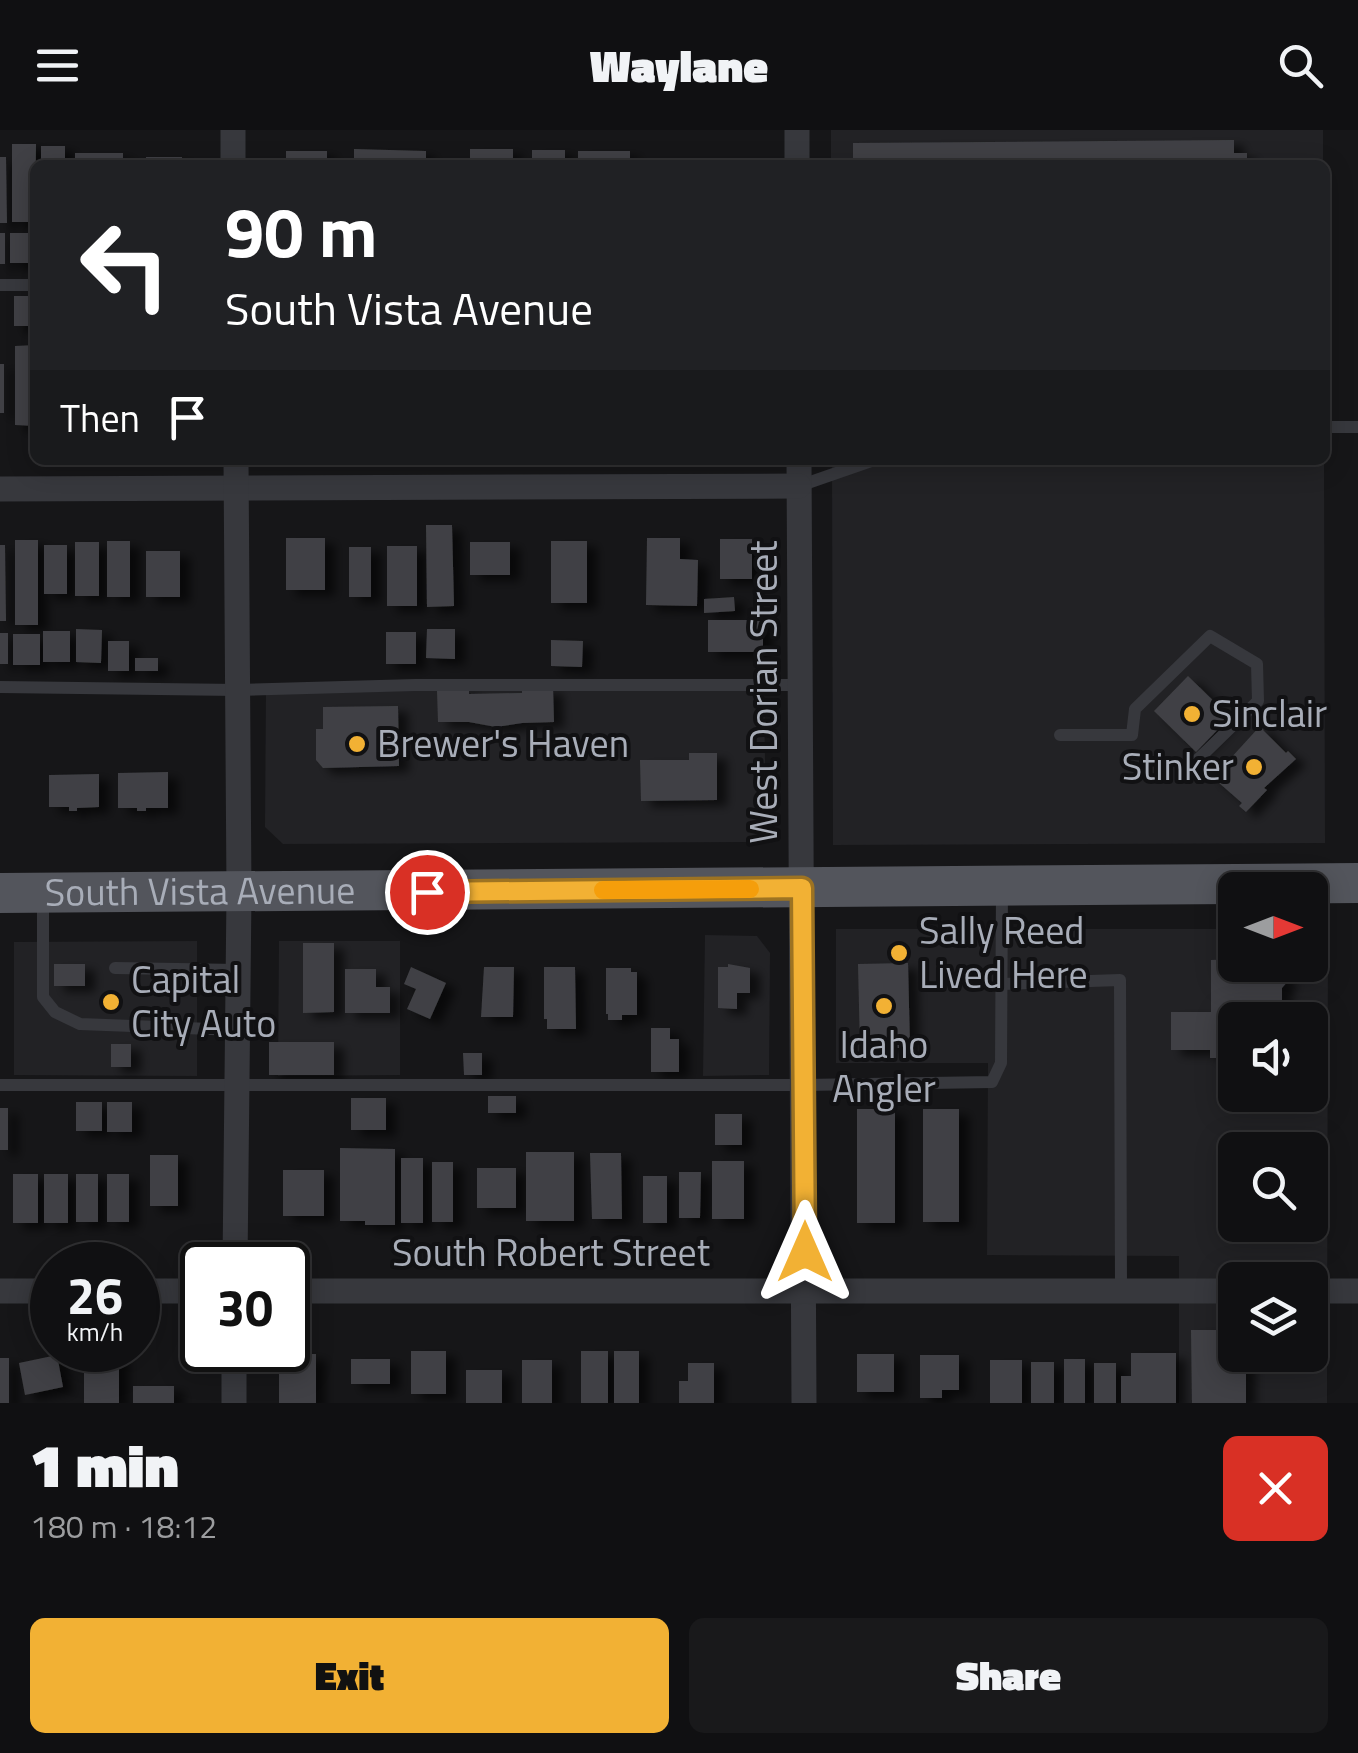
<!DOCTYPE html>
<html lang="en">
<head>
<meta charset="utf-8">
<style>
	:root { --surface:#101012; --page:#19191b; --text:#f1f3f6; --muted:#9c9d9f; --line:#303032; --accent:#f2b134 }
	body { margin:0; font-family:"Titillium Web",sans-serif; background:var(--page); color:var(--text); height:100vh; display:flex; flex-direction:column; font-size:38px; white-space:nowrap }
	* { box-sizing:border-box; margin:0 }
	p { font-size:32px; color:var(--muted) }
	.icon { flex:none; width:55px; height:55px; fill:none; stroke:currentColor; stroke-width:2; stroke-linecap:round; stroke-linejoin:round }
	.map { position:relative; height:1273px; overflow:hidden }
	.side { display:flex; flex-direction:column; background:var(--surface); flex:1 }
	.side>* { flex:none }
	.banner { position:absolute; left:30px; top:30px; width:1300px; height:305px; border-radius:15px; box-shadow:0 5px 25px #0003,0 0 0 2px var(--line); background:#202124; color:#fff; overflow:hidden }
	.needle { width:65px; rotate:90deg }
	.buttons { position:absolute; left:1218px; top:742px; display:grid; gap:20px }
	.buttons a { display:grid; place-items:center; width:110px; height:110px; border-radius:15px; background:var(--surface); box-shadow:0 5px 25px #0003,0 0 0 2px var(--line); font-size:50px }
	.speed { position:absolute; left:30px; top:1112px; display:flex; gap:20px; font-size:50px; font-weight:700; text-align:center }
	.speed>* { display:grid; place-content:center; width:130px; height:130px; border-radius:50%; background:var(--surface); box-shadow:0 5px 25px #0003,0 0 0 2px var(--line); line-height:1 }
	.speed small { font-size:25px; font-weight:400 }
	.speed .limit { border:5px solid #111; border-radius:15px; background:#fff; color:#111 }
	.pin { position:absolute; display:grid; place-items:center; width:85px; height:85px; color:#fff; margin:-42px; border:5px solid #fff; border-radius:50%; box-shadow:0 2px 10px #0007 }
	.me { position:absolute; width:110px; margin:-55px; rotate:0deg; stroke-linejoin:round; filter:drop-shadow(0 0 8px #0008) }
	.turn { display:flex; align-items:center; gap:35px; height:210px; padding:0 30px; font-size:45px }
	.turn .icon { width:130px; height:130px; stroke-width:2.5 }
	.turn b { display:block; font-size:70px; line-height:85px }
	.then { display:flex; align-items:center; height:95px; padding:0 30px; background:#0003; gap:20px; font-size:38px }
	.round { display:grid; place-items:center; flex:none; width:105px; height:105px; border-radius:15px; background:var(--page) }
	.headline { display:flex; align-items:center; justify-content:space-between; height:170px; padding:0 30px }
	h1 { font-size:60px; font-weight:800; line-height:75px }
	.cta { display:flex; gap:20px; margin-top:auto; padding:20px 30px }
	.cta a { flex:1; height:115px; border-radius:15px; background:var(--accent); color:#111; font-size:40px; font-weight:800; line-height:115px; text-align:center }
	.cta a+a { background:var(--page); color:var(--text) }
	header { display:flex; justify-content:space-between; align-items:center; height:130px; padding:0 30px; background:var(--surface); font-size:45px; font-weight:800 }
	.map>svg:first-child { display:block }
</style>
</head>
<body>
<header><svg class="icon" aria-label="menu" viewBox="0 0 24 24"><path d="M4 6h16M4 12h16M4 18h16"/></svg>Waylane<svg class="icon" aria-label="search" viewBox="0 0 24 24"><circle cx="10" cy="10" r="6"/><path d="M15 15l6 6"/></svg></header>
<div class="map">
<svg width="1358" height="1273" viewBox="0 0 1358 1273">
	<defs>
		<filter id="shadow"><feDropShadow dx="10" dy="6" stdDeviation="5" flood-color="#0009"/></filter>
	</defs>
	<rect width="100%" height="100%" fill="#161618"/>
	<!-- built -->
	<g fill="#222225" fill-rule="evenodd">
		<rect x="831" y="0" width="492" height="35"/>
		<path d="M832,330H1324L1325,713L833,715Z"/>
		<path d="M266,558H764L766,702L754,712L283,714L265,697Z"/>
		<path d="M836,799H1235V835H1310V799H1328L1327,1273H1179V1126L987,1125L988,933H836ZM1235,890H1310V965H1235ZM1235,1020H1310V1095H1235ZM1235,1150H1310V1225H1235Z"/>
		<path d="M705,805L757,806L770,823L769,945L703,946Z"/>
		<path d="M197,811V946L14,945V812Z"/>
		<path d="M279,811H400V945L278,946Z"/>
	</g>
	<!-- building -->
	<g fill="#404145" filter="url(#shadow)">
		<path d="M1234,10V23H1247V35H853V13Z"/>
		<path d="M12,14H36L35,92H12Z"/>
		<rect x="41" y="16" width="24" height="19"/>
		<path d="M354,19L426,21V35H354Z"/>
		<rect x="470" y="19" width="43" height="16"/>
		<rect x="532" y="20" width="33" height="15"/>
		<rect x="286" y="21" width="41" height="14"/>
		<rect x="578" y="21" width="52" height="14"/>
		<rect x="75" y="23" width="48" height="12"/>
		<path d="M0,27H6L7,93H0Z"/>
		<rect x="146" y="27" width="36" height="8"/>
		<rect x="0" y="103" width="5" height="31"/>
		<rect x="10" y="103" width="25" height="30"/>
		<rect x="14" y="166" width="21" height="30"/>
		<path d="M35,215V296L15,295V216Z"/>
		<rect x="0" y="234" width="4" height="49"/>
		<path d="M426,395H452L454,476L427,477Z"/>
		<rect x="286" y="408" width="39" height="52"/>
		<path d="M647,408H680V429L698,430L697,476L646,475Z"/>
		<rect x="720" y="409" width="32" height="40"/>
		<rect x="15" y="410" width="23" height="85"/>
		<rect x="107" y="411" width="23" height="56"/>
		<rect x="551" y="411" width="36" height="62"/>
		<rect x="75" y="412" width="24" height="54"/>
		<rect x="470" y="412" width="40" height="33"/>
		<path d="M0,415H5L6,491H0Z"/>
		<rect x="44" y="415" width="23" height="49"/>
		<rect x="387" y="416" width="30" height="60"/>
		<rect x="349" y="417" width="22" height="50"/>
		<rect x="146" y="421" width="34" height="46"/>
		<path d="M734,467L735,481L704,483V469Z"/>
		<rect x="708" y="490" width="55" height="32"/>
		<path d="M76,499L102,500L101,533L76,532Z"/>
		<path d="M427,499H455V529L426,528Z"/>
		<rect x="43" y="501" width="27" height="31"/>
		<rect x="386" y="502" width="30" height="32"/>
		<rect x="0" y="503" width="8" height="31"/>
		<rect x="13" y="504" width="27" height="31"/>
		<path d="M551,510L583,511L582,537L551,536Z"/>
		<rect x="108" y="511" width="21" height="30"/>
		<rect x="135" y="528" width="23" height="13"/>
		<path d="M1188,546L1230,587L1196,622L1154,581Z"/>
		<path d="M522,558H553L554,592L522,593L496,597L469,592H438L437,560L469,559V564L522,563Z"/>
		<path d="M398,576L399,636L323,638L316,630V599H323V577Z"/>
		<path d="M1261,595L1264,598L1263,600L1286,623L1288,621L1296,629L1264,658L1267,660L1246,682L1239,676L1242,673L1210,645L1216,638L1219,641Z"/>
		<path d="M689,623H717V670L641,671L640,630H689Z"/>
		<path d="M168,642V678H146V681H137V678H118V643Z"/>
		<path d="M99,644V677L77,678V681H69V677H49V645Z"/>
		<path d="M303,813H334V882L303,883Z"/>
		<path d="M1235,829V835H1272L1288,851L1282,858V890H1235V928H1210V920H1171V882H1211V830Z"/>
		<path d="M908,833L910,918H860L858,834Z"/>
		<rect x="54" y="834" width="31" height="22"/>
		<path d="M728,834L750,838V863H737V879L718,878V837H728Z"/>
		<path d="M411,837L446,853L430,889L407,879L416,859L404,854Z"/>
		<path d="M484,837H514L513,887H481Z"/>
		<path d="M544,837H575L576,899H547V889H544Z"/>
		<path d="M606,838H631V842H637V885H622V890H608V884H606Z"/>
		<path d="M345,839H376V857H390V883H345Z"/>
		<path d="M651,898H670V909H679V942H651Z"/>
		<rect x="269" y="912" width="65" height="33"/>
		<rect x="111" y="914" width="20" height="23"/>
		<path d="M463,923H482V945H464Z"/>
		<rect x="488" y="966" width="28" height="17"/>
		<rect x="351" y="968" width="35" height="32"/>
		<rect x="76" y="972" width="26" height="29"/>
		<rect x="107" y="972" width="25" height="30"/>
		<rect x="0" y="978" width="8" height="42"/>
		<rect x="857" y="979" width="38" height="114"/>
		<rect x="923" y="979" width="36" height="113"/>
		<rect x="715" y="984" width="27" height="31"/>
		<path d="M340,1018L395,1019V1095H365V1091H340Z"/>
		<rect x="526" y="1022" width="48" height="69"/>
		<path d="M590,1023H621L622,1089H592Z"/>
		<rect x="150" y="1025" width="28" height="51"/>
		<rect x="401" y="1028" width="22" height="65"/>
		<rect x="712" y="1031" width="32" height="58"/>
		<rect x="432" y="1032" width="21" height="60"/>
		<rect x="477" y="1038" width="39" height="40"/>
		<rect x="283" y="1040" width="41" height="46"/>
		<path d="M679,1042H701L700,1088H679Z"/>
		<rect x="13" y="1044" width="25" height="49"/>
		<rect x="44" y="1044" width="24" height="49"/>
		<rect x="76" y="1044" width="22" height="48"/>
		<rect x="107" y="1044" width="22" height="48"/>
		<rect x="643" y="1046" width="24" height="47"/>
		<path d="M1191,1200H1235V1225H1246V1273H1192Z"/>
		<rect x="411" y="1221" width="35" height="43"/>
		<rect x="581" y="1221" width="27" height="52"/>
		<rect x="614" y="1221" width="25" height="52"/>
		<rect x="84" y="1223" width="35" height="50"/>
		<path d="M1131,1223H1176V1273H1121V1246H1131Z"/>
		<rect x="279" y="1224" width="37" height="49"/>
		<rect x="857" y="1224" width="37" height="38"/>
		<path d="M57,1225L63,1257L25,1265L19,1233Z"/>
		<path d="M920,1225H959V1260H942V1268H920Z"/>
		<rect x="0" y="1228" width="9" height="45"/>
		<rect x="351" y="1229" width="39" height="25"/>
		<rect x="1064" y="1229" width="21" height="44"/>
		<rect x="522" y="1230" width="30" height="43"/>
		<rect x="990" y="1230" width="32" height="43"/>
		<rect x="1031" y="1232" width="23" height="41"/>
		<path d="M688,1233H714V1273H679V1251H688Z"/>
		<rect x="1094" y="1233" width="22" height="40"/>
		<rect x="466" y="1240" width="36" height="33"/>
		<rect x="133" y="1256" width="41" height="17"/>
	</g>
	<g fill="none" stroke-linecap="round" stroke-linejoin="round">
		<!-- lane -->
		<g stroke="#37383d" stroke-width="12">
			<path d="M0,155H35"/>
			<path d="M1325,297H1358"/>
			<path d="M799,356L874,330"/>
			<path d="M0,557L237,560L415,555H801"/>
			<path d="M1060,605H1132L1135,579L1210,506L1257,534L1258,571L1190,637"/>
			<path d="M43,766V867L55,882L80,894L237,900"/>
			<path d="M115,838L238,840"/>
			<path d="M1002,854L1120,850L1121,1160"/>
			<path d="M0,955H804L992,952L1001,933L1002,758"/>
		</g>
		<!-- street -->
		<g stroke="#37383d" stroke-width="25">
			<path d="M233,0V35"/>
			<path d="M797,0V35"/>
			<path d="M799,330L804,1273"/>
			<path d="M0,359L799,356"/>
			<path d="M235,1135L239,763L236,330"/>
			<path d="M0,1161H52"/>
			<path d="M138,1161H202"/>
			<path d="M288,1161H1235"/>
			<path d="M1310,1161H1358"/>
			<path d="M234,1273V1220"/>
		</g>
		<!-- primary -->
		<path stroke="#53555c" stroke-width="40" id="s1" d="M0,763L1358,753"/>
	</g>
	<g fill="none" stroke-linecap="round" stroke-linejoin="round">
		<!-- route casing -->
		<g stroke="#9d7322" stroke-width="25">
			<path id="route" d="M427,762L802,758L805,1122"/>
		</g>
		<!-- route -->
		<use href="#route" stroke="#f2b134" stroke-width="18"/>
		<!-- slow -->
		<path stroke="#f59e0b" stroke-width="18" d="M603,760L750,759"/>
	</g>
	<!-- markers -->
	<g fill="#f2b134" stroke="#111113" stroke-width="4">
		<circle cx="1192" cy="584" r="10"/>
		<circle cx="357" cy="614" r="10"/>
		<circle cx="1254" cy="637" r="10"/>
		<circle cx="899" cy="823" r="10"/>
		<circle cx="111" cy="872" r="10"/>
		<circle cx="884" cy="876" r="10"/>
	</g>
	<g text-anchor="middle" stroke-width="8" stroke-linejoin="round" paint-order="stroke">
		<!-- street labels -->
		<g font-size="38" fill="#a8adb8" stroke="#111113">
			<text transform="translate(764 562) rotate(-90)" y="13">West Dorian Street</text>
			<text dy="13" stroke="none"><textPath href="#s1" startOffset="200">South Vista Avenue</textPath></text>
			<text x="551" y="1136">South Robert Street</text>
		</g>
		<!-- poi labels -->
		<g font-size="38" fill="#a8adb8" stroke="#111113" text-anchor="start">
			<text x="1212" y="597">Sinclair</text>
			<text x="377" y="627">Brewer's Haven</text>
			<text x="1234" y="650" text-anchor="end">Stinker</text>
			<text x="919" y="814">Sally Reed<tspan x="919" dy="44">Lived Here</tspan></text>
			<text x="131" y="863">Capital<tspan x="131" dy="44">City Auto</tspan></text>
			<text x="884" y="928" text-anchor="middle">Idaho<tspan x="884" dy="44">Angler</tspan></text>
		</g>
	</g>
</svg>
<div class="buttons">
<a><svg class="needle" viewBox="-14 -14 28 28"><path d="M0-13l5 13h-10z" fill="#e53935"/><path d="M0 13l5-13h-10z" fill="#9c9d9f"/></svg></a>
<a><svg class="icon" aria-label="sound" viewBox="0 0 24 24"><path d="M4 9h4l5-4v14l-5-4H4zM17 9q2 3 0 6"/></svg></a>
<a><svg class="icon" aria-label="search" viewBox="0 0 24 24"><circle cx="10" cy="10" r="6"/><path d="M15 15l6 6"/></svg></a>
<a><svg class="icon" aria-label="layers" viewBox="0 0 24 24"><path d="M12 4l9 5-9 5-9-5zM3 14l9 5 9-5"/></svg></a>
</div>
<div class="speed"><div>26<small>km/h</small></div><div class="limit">30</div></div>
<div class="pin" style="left:427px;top:762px;background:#d93025"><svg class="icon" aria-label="arrive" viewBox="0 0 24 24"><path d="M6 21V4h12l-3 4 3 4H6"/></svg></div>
<svg class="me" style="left:805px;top:1122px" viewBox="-20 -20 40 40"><path d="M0-17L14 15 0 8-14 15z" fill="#f2b134" stroke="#fff" stroke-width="4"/></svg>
<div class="banner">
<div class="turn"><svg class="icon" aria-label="left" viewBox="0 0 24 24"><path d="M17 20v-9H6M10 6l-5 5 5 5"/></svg><div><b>90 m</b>South Vista Avenue</div></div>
<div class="then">Then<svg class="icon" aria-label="arrive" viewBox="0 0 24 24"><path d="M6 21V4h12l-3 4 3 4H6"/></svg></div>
</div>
</div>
<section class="side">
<div class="headline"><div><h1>1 min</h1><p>180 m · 18:12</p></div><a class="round" style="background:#d93025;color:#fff"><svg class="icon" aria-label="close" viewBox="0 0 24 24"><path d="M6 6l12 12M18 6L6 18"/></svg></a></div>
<div class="cta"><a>Exit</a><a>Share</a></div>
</section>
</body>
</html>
